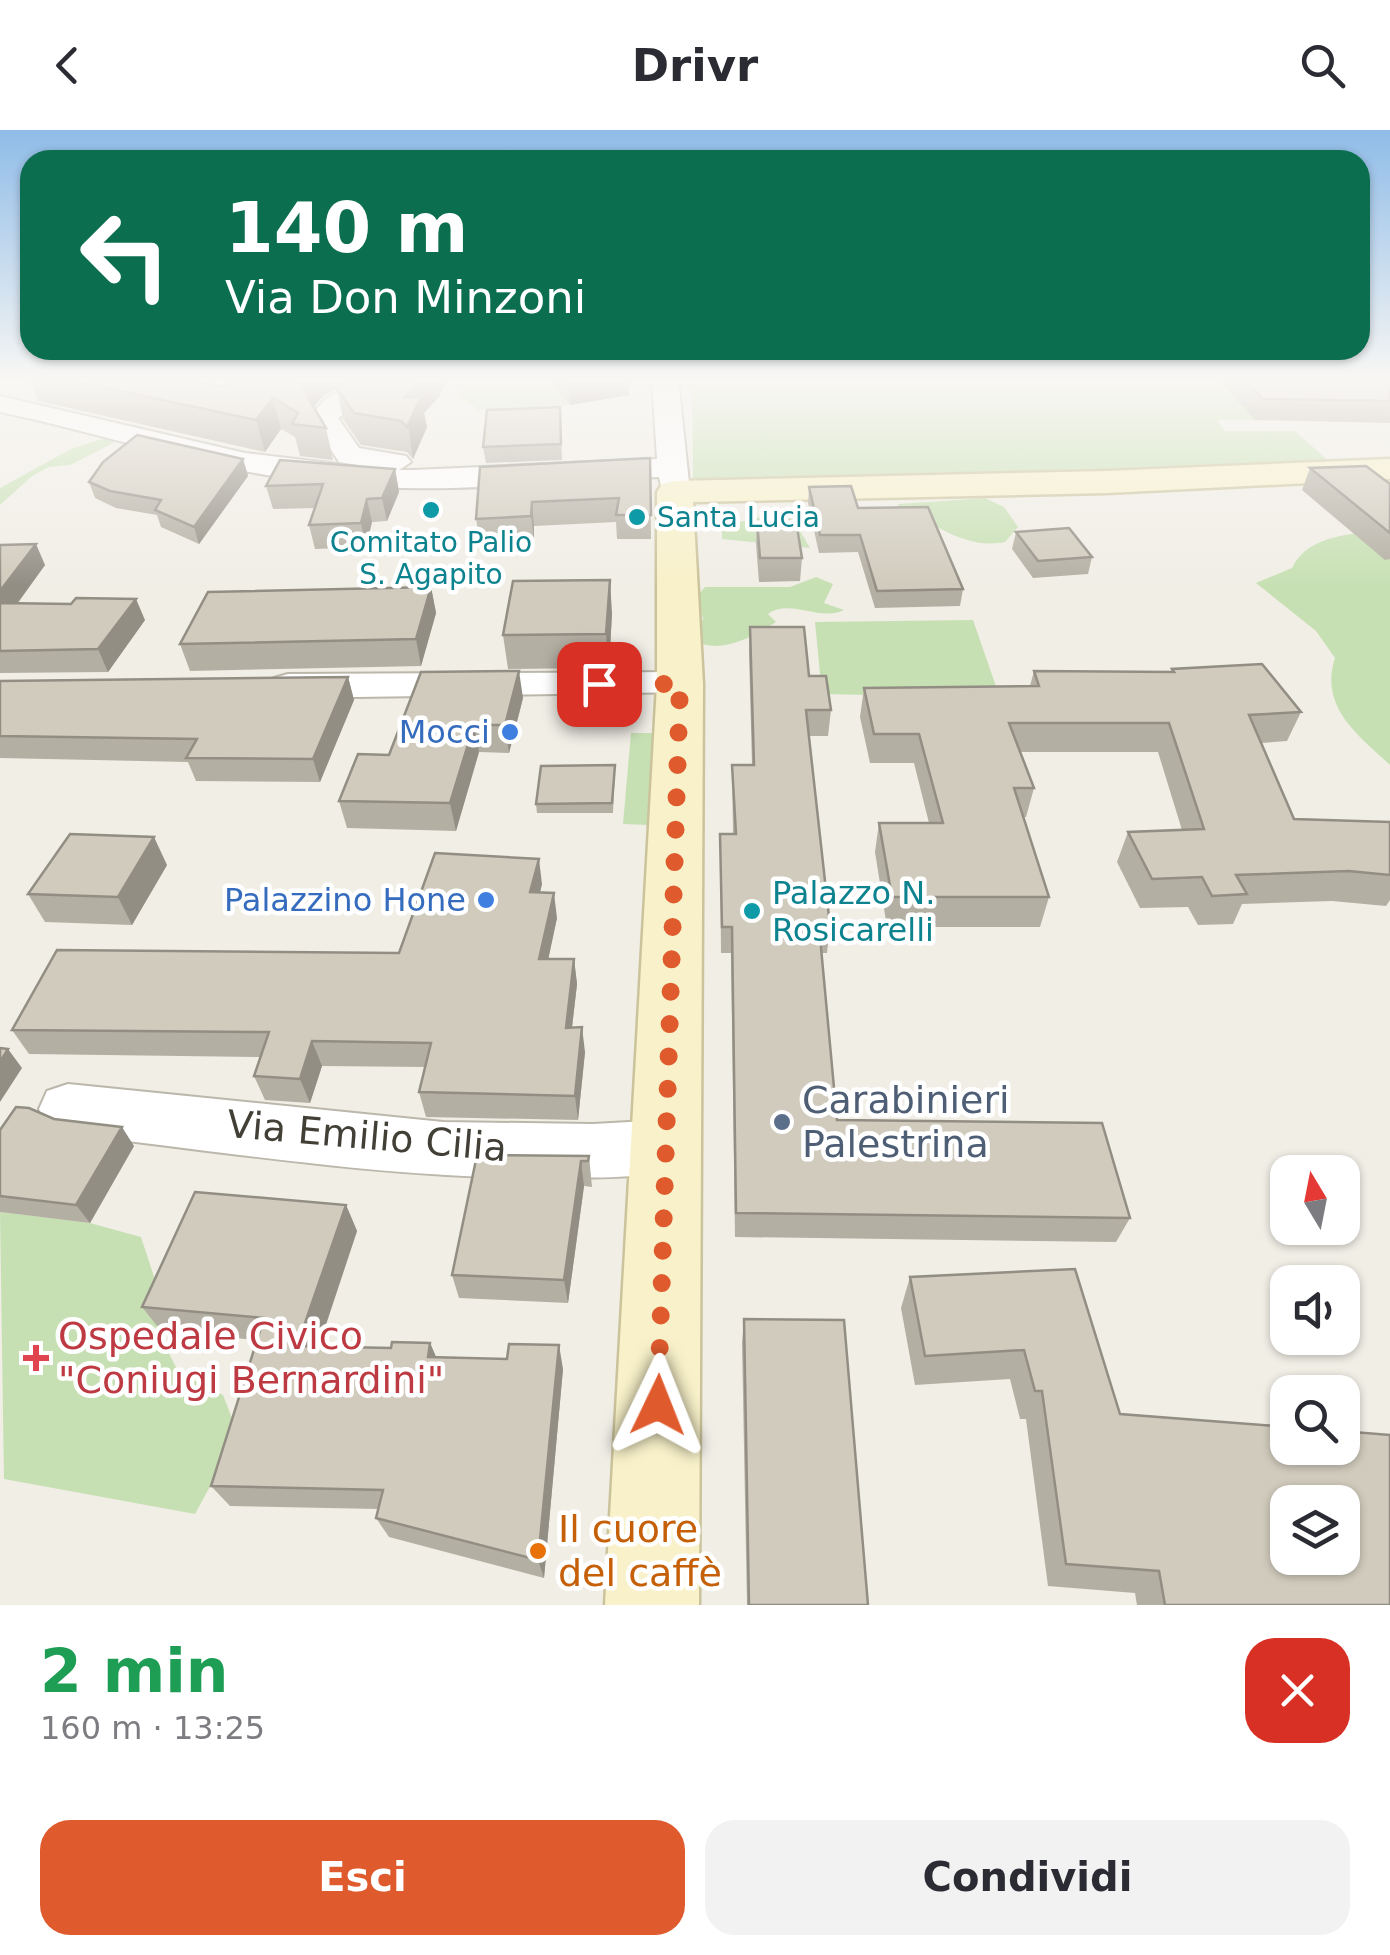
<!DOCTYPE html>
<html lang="it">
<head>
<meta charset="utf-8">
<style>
	:root { --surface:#fff; --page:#f2f2f3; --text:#2b2b33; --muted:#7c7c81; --accent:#df5b2e }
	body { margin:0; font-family:"DejaVu Sans",sans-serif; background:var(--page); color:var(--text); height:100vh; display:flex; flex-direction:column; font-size:38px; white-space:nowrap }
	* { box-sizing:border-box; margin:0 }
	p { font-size:32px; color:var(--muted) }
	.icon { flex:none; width:55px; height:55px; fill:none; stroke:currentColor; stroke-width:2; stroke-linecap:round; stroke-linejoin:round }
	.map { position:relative; height:1475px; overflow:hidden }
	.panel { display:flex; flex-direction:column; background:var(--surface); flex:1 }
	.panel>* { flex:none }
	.hud { position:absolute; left:20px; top:20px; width:1350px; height:210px; border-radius:30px; box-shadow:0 2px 8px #0004; background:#0b6e4f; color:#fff; overflow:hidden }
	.needle { width:65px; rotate:350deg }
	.tools { position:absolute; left:1270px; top:1025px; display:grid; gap:20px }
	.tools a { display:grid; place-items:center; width:90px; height:90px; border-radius:20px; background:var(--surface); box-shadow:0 2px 8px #0004; font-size:50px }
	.pin { position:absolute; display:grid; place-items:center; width:85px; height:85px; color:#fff; margin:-42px; border-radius:20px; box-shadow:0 5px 15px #0006 }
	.me { position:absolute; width:110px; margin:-55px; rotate:2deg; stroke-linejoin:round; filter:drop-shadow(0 0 8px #0008) }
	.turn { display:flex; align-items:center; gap:35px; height:210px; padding:0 40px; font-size:45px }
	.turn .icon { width:130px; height:130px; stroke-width:2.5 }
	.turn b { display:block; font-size:70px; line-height:85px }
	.round { display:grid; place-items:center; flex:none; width:105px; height:105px; border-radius:30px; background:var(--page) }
	.overview { display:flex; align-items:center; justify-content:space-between; height:170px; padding:0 40px }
	h1 { font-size:60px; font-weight:700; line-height:75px; color:#1e9e55 }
	.action { display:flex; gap:20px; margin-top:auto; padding:20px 40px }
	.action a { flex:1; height:115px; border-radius:30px; background:var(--accent); color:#fff; font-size:40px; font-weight:700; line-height:115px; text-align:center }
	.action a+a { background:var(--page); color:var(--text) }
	header { display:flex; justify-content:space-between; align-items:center; height:130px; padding:0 40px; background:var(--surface); font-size:45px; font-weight:700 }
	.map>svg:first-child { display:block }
</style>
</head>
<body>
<header><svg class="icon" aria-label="back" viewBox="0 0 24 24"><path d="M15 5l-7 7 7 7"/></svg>Drivr<svg class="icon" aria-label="search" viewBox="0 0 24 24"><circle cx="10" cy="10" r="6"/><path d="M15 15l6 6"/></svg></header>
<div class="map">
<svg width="1390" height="1475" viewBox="0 0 1390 1475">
	<rect width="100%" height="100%" fill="#f1eee6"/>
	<!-- green -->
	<g fill="#c7e0b3">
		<path d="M473,249H561L557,258L570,275L478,280L457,264Z"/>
		<path d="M692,249H1221L1255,290H1217L1225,301H1295L1332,334L693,353Z"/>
		<path d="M105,308L119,310L70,335L49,337L32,346L0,375V358L71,319Z"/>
		<path d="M985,368L1004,377L1018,397L1005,412C963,420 939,393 900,381L898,374Z"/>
		<path d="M783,381L801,389L799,399L810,418L722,409V401L728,395Z"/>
		<path d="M1390,400V635C1358,605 1319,577 1335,528L1316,501L1256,453L1292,438C1309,403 1355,404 1390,400Z"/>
		<path d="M816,447L833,454L824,473L844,480C819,492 790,468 768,484L776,492C755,506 717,527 693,509L703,489L697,466L705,457H790Z"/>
		<path d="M973,490L1000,568L822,564L815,492Z"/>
		<path d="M631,603H654L648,695L623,694Z"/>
		<path d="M0,1082L90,1093L141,1107L160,1165L163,1212L179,1243L223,1265L235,1296L226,1327L195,1384L4,1349Z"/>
	</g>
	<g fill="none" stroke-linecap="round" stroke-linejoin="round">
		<!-- street casing -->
		<g stroke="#bbb7aa" stroke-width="4">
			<g id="street">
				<path d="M365,249H399L338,288L359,318L406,326L411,332L399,340H413L657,329L652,249H678L690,362L686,369H664L659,347C549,352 439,365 329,354C218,343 110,305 0,282V266L245,323L388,340L339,332L310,287L326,268Z"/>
				<path d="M680,542L694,546L700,554L694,562L288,568L274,564L268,556L274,548L288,544Z"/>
				<path d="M68,954L443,992L593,994L666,990L687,997L696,1016L687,1035C645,1050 596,1047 552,1048C390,1049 229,1022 68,1004L47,997L39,979L47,961Z"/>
			</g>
		</g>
		<!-- secondary casing -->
		<g stroke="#cbc39b" stroke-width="5">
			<path id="secondary" d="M1390,329V349L1107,363L693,372L703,554L699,1475H605L657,554V362L662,354L675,351L1107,341Z"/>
		</g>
		<!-- street -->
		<use href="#street" fill="#fff" fill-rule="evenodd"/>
		<!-- secondary -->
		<use href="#secondary" fill="#f8f1c9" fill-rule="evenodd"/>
	</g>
	<!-- wall -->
	<g fill="#b4afa3">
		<path d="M29,249H188L222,257L239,249L439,267L424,283L427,297L413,329L407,322L361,315L343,289L337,259L324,265L313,277L326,298L333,330L300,326L295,307L281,299L265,322L38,271Z"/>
		<path d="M550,249H628L629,265L570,275Z"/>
		<path d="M1219,249H1390V293L1255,290Z"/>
		<path d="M560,277L562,330L486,333L483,317Z"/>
		<path d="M650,328L651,409H617L616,392L534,396V411L480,413L476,389Z"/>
		<path d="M243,329L248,346L199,414L161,397L157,385L116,378L95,368L89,352Z"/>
		<path d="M1310,338L1390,354V429L1385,430L1302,360Z"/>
		<path d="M395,339L399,362L387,391L372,392L366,417L315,419L309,395L315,378L273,379L266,356Z"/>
		<path d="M809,357L858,378L963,459L960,476L875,478L858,422L819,423L808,373Z"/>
		<path d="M757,391L802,428L800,451L759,452L756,414Z"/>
		<path d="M1016,402L1092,427L1088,444L1033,448L1012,419Z"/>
		<path d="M0,415L45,435L18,473L145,490L108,542L0,543Z"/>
		<path d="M431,457L436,483L421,536L190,541L180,514Z"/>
		<path d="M612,483L609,538L508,539L503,505Z"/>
		<path d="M750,497L809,546L831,580L828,606H809L830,796L827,823H822L837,990L1130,1088L1116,1112L735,1107L731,823H721L720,704H733L732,635H752L749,522Z"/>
		<path d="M1172,539L1301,582L1287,611L1261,613L1294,689L1390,692V770L1386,776L1332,771L1242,774L1233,794L1198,795L1188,777L1140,778L1117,732L1128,702L1182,700L1158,622H1020L1034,658L1026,687H1024L1049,767L1040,797H887L875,722L879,693H929L914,633H870L860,587L864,558L1030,556L1034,541L1171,542Z"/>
		<path d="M348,547L354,570L320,652L196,651L188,632L0,628V551Z"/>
		<path d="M523,568L509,623L479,622L456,701L347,698L339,671L389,625Z"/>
		<path d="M615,635L613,683H537L536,674Z"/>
		<path d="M167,735L132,795L45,792L28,764Z"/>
		<path d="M542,754L540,762L557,788L548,829H574L577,854L572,898L585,922L578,990L426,987L419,962L425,937L322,936L310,973L265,970L254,946L260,927L29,924L12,900L399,823Z"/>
		<path d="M54,989L134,1016L90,1093L0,1082V1000Z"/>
		<path d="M477,1025L589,1026L592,1057L584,1056L568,1173L459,1168L452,1145Z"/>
		<path d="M346,1075L357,1101L319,1216L391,1218L430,1213L436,1227L563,1239L544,1448L389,1407L376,1388L378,1379L230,1376L211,1356L257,1210L161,1201L142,1177Z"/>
		<path d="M910,1147L1120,1284L1390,1475H1137L1135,1463L1048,1456L1026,1289H1020L1010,1249L915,1255L901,1178Z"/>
		<path d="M744,1189L868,1475H747L742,1213Z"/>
	</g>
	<!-- shaded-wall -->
	<g fill="#928e84">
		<path d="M304,249H356L324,265L307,285L300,254Z"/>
		<path d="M422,249H447L439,267L424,283L427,297L413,329L404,267Z"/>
		<path d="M568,249H628L629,265L570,275Z"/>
		<path d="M273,268L281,299L265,322L256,290Z"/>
		<path d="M243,329L248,346L199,414L194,397Z"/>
		<path d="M395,339L399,362L387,391L382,368Z"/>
		<path d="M367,369L372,392L366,417L361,393Z"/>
		<path d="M532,372L534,396V411L531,386Z"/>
		<path d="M36,414L45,435L2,494L0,490V461Z"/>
		<path d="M610,450L612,483L609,538L606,504Z"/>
		<path d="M431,457L436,483L421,536L416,509Z"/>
		<path d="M136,469L145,490L108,542L98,519Z"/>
		<path d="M519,541L523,568L509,623L505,595Z"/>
		<path d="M348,547L354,570L320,652L313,629Z"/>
		<path d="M474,595L479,622L456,701L450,673Z"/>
		<path d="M154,707L167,735L132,795L118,767Z"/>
		<path d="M539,729L542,754L534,787L530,762Z"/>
		<path d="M554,763L557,788L543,854L539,829Z"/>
		<path d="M574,829L577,854L569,923L566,898Z"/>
		<path d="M582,897L585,922L578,990L575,966Z"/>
		<path d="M312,911L322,936L310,973L300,949Z"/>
		<path d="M8,919L22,938L0,972V932Z"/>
		<path d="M122,997L134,1016L90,1093L76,1075Z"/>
		<path d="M581,1031L584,1056L568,1173L564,1150Z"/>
		<path d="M346,1075L357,1101L311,1239L297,1216Z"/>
		<path d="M430,1213L440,1236L428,1227Z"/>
		<path d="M559,1215L563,1239L544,1448L538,1430Z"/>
	</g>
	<!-- building -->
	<g fill="#d1cbbd" stroke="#928e84" stroke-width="2.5" fill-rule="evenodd">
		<path d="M64,249H188L222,257L239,249H304L300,254L326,298L292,294L298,283L273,268L256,290Z"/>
		<path d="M352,249H422L404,267H421L407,297L401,291L354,283L337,259Z"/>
		<path d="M1245,249H1390V271L1263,269Z"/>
		<path d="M560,277L561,314L483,317L487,280Z"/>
		<path d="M137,305L243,329L194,397L155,380L161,370L110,361L89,352L103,332Z"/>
		<path d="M650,328L651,385H616L619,368L532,372L531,386L476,389L480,337Z"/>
		<path d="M280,330L395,339L382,368L367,369L361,393L309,395L323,354L266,356Z"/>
		<path d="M1366,336L1390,354V403L1310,338Z"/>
		<path d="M851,356L858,378L928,377L963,459L877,461L860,405H820L809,357Z"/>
		<path d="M757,391H796L802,428H760Z"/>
		<path d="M1069,398L1092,427L1038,431L1016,402Z"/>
		<path d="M36,414L0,461V415Z"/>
		<path d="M610,450L606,504L503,505L513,451Z"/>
		<path d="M431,457L416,509L180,514L208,462Z"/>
		<path d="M76,468L136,469L98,519L0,521V473L71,474Z"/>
		<path d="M750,497H804L809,546H826L831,580H806L830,796H819L837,990L1102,993L1130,1088L736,1083L732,797H722L720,704H736L732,635H754Z"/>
		<path d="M1262,534L1301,582L1249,585L1294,689L1390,692V745L1349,741L1236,745L1247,764L1212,766L1202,747L1152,749L1128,702L1204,699L1169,593H1009L1034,658H1014L1049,767H892L879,693H943L919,604H874L864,558L1039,556L1034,541L1174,542L1172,539Z"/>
		<path d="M519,541L505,595H474L450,673L339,671L358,624L389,625L421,542Z"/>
		<path d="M348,547L313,629L186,628L197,609L0,606V551Z"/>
		<path d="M615,635L612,673L536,674L541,636Z"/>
		<path d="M70,704L154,707L118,767L28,764Z"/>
		<path d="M435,723L539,729L530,762L554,763L539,829H574L566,898L582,897L575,966L419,962L431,913L312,911L300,949L254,946L269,902L12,900L57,820L399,823Z"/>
		<path d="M0,918L8,919L0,932Z"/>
		<path d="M16,977L29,978L54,989L122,997L76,1075L0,1066V1000Z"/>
		<path d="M477,1025L589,1026L588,1031H581L564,1150L452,1145Z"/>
		<path d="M195,1062L346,1075L297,1216L391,1218L392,1212L430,1213L428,1227L507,1229L509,1214L559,1215L538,1430L376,1388L383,1360L211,1356L264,1188L142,1177Z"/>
		<path d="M1075,1139L1120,1284L1288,1297V1318H1342V1301L1390,1305V1475H1165L1159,1441L1066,1434L1042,1261H1035L1024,1220L925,1226L910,1147ZM1288,1372H1342V1428H1288Z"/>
		<path d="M744,1189L844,1190L868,1475H749Z"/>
	</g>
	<!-- sky -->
	<linearGradient id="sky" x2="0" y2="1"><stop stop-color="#8fbce8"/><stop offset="0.55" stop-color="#f9f7f4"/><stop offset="1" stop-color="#f9f7f4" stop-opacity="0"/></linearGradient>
	<rect width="1390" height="456" fill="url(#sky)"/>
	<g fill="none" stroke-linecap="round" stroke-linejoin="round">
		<!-- route -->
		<path stroke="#df5b2e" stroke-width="18" stroke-dasharray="0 32.4" d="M599,554H680L658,1275"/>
	</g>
	<!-- markers -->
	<g fill="#0f9aa8" stroke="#fff" stroke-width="4">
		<circle cx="431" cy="380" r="10"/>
		<circle cx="637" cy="387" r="10"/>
		<circle cx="752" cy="781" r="10"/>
	</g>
	<g fill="#3f7fe0" stroke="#fff" stroke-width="4">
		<circle cx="510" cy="602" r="10"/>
		<circle cx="486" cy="770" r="10"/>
	</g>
	<circle fill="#5c6f8a" stroke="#fff" stroke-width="4" cx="782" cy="992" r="10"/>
	<path fill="#e0444e" stroke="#fff" stroke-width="4" d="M31 1213h10v10h10v10h-10v10h-10v-10h-10v-10h10z"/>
	<circle fill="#e8710a" stroke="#fff" stroke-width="4" cx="538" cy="1421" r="10"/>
	<g text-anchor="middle" stroke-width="9" stroke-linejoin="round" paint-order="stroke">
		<!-- far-culture labels -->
		<g font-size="28" fill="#0d838f" stroke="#fff" text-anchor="start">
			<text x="657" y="397">Santa Lucia</text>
			<text x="431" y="422" text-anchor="middle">Comitato Palio<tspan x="431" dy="32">S. Agapito</tspan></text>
		</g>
		<!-- shop labels -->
		<g font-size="32" fill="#366cbe" stroke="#fff" text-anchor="end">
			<text x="490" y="613">Mocci</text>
			<text x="466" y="781">Palazzino Hone</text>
		</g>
		<!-- culture labels -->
		<g font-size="32" fill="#0d838f" stroke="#fff" text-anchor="start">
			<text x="772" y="774">Palazzo N.<tspan x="772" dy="37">Rosicarelli</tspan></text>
		</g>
		<!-- near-service labels -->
		<g font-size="38" fill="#4e5e75" stroke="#fff" text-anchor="start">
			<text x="802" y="983">Carabinieri<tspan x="802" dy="44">Palestrina</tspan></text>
		</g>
		<!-- near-street labels -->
		<g font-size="38" fill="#423f36" stroke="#fff">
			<text transform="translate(367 1006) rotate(5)" y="13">Via Emilio Cilia</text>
		</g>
		<!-- near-health labels -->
		<g font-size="38" fill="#be3a42" stroke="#fff" text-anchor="start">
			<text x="58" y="1219">Ospedale Civico<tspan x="58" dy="44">"Coniugi Bernardini"</tspan></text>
		</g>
		<!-- near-food labels -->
		<g font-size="38" fill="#c56008" stroke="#fff" text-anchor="start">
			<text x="558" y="1412">Il cuore<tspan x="558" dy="44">del caffè</tspan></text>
		</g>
	</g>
</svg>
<div class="tools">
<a><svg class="needle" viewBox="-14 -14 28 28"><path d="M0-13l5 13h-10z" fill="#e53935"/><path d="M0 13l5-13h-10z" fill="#7c7c81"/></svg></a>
<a><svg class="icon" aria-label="sound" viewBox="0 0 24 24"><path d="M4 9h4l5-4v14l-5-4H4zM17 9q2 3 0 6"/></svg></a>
<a><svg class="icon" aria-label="search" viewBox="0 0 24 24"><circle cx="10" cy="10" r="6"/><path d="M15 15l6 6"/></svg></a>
<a><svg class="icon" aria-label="layers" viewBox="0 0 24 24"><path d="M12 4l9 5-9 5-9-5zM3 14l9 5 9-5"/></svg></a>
</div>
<div class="pin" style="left:599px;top:554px;background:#d93025"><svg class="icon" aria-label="arrive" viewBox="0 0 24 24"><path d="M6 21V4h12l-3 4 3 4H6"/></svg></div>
<svg class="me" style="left:658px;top:1275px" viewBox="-20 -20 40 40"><path d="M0-17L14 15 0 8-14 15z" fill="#df5b2e" stroke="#fff" stroke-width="4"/></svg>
<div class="hud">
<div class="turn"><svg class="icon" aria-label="left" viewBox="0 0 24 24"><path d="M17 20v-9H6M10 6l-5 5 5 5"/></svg><div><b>140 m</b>Via Don Minzoni</div></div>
</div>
</div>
<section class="panel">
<div class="overview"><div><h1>2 min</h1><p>160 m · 13:25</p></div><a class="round" style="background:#d93025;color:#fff"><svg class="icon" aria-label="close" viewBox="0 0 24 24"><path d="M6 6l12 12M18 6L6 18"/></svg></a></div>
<div class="action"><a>Esci</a><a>Condividi</a></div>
</section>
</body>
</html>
